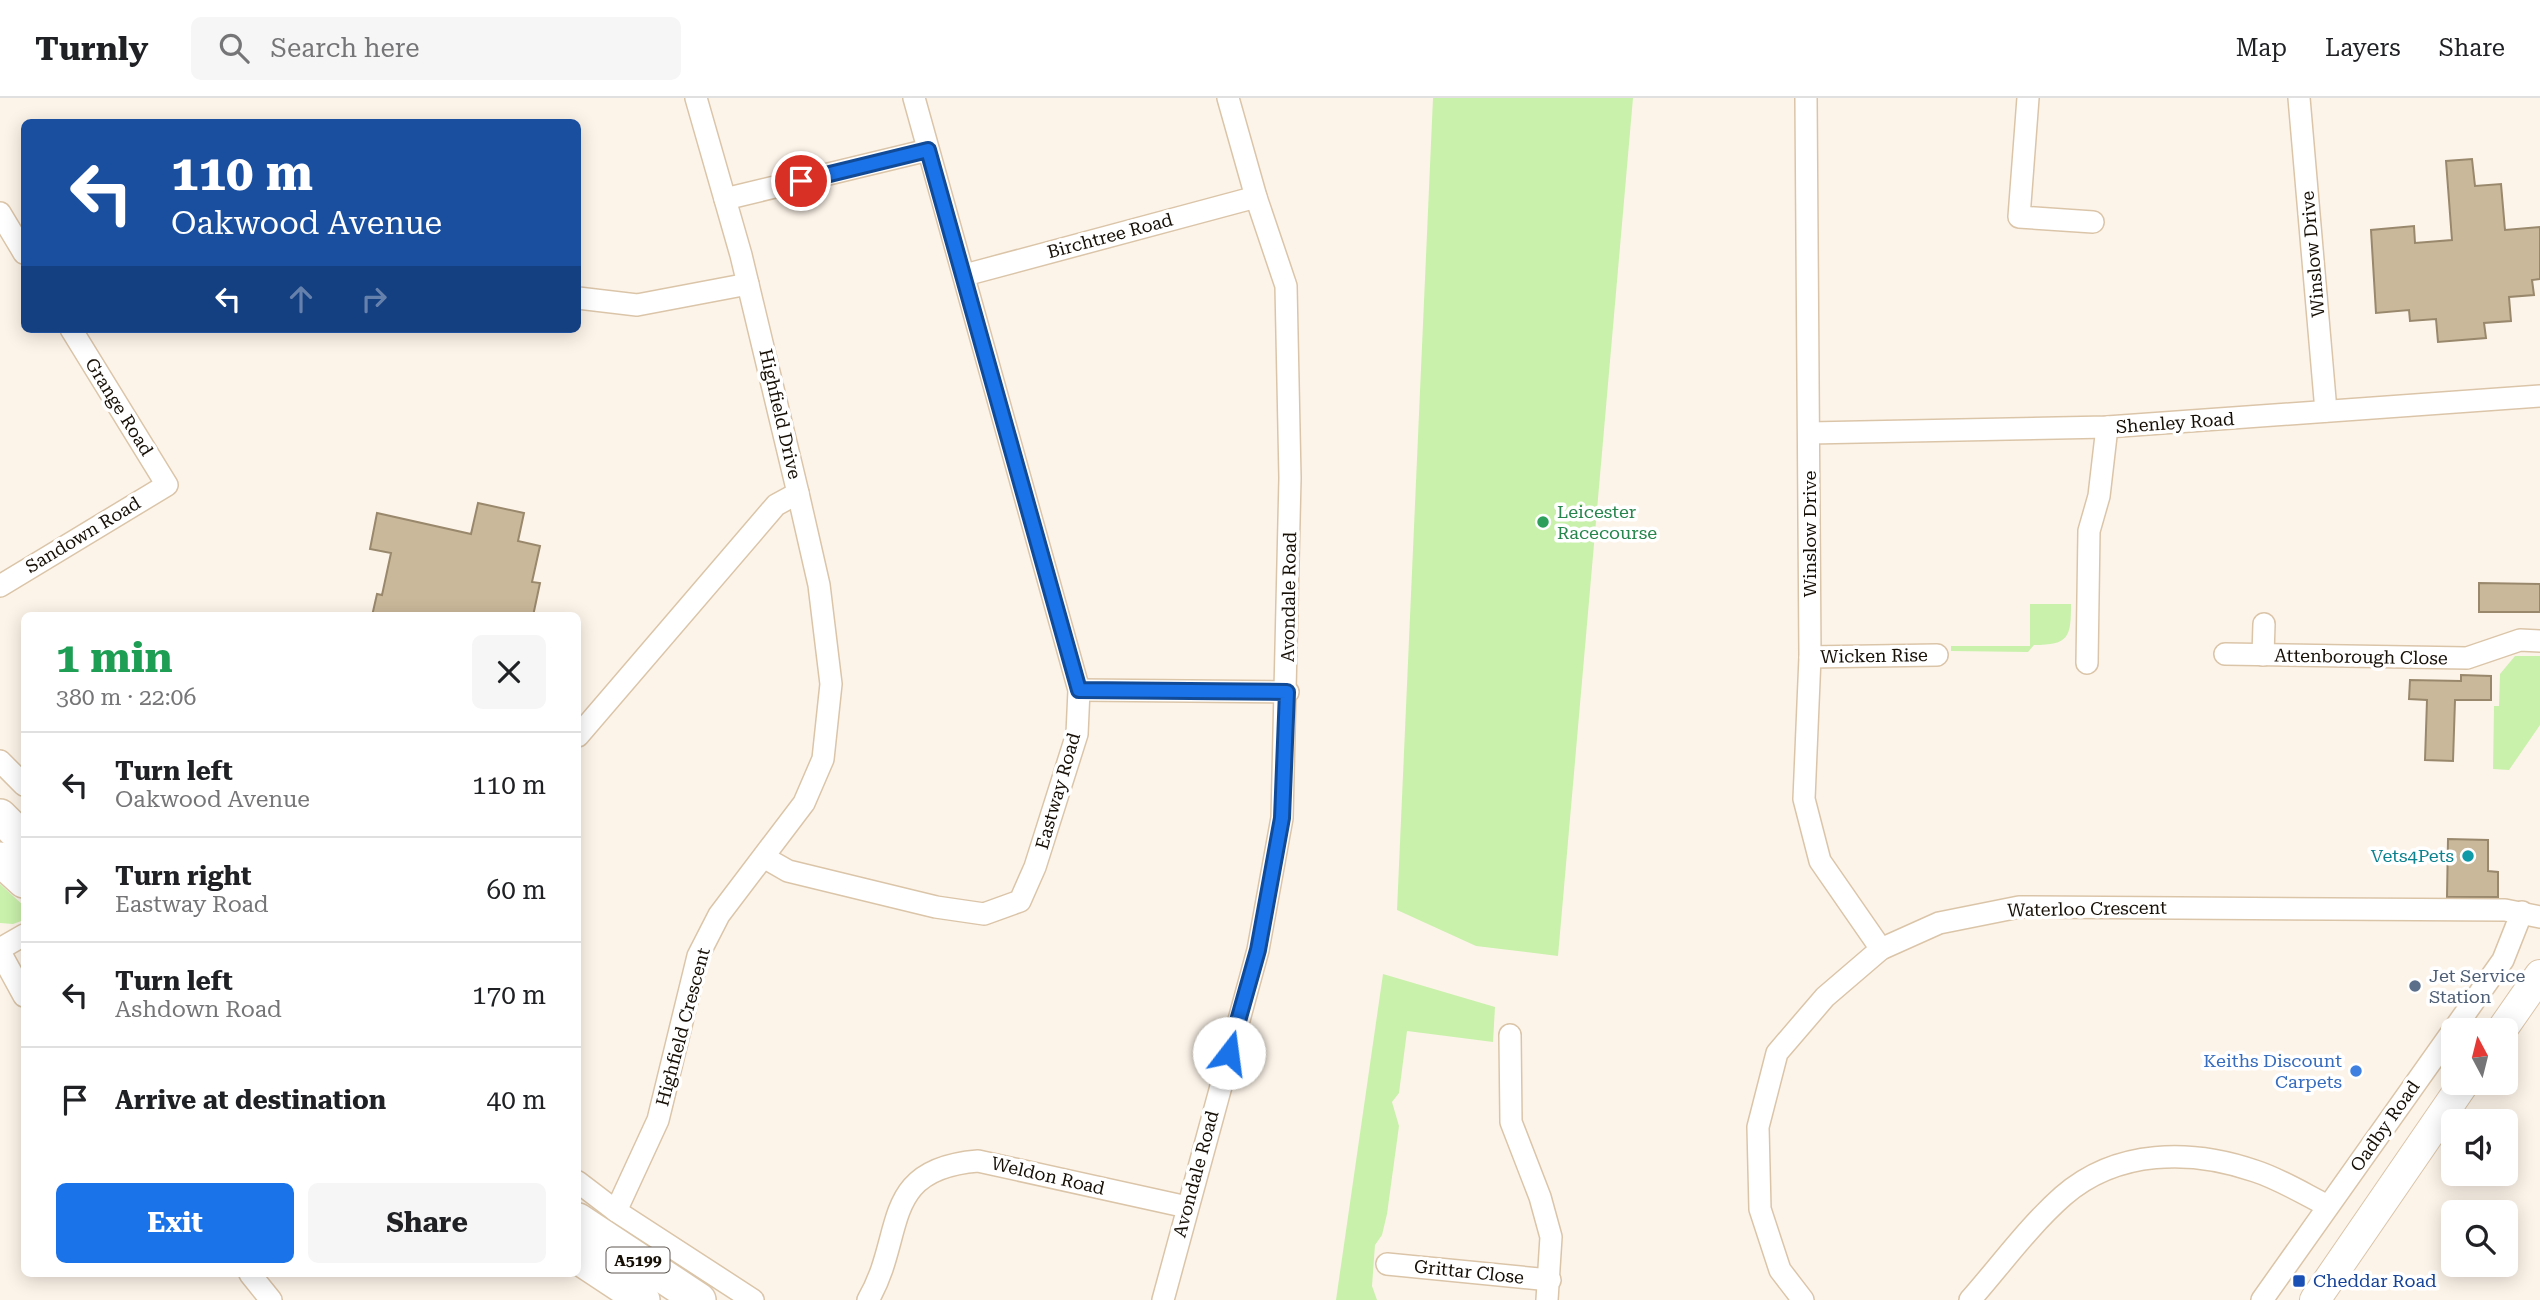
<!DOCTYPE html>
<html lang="en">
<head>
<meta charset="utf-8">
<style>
	:root { --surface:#fff; --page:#f6f6f6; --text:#202124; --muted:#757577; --line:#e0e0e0; --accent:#1a73e8 }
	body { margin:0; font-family:"Roboto Serif",serif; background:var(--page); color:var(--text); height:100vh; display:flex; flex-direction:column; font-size:26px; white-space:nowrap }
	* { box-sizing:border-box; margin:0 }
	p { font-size:23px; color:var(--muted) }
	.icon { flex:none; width:38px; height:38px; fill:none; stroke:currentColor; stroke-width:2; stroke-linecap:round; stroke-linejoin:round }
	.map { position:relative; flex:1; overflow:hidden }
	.side { position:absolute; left:21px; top:514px; width:560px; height:665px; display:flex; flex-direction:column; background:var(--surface); border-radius:10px; box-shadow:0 4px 18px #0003 }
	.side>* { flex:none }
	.guide { position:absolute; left:21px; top:21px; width:560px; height:214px; border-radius:10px; box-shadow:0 4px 18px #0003; background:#1a4fa0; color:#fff; overflow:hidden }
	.needle { width:46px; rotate:353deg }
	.buttons { position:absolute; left:2441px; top:920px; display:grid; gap:14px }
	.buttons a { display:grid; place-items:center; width:77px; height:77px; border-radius:10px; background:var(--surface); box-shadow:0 4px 18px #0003; font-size:35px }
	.pin { position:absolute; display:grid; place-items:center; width:60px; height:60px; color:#fff; margin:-30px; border:4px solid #fff; border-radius:50%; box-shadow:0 2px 7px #0007 }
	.me { position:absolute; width:77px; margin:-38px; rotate:15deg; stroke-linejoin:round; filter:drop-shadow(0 0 5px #0008) }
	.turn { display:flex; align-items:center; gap:24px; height:147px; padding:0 35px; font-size:32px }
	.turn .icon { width:91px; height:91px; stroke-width:2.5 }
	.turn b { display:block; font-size:49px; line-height:60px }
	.lanes { display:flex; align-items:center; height:66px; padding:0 35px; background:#0003; justify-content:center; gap:35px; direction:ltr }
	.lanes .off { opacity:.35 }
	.round { display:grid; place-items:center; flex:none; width:74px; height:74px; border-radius:10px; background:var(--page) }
	.head { display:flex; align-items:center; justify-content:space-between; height:119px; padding:0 35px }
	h1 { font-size:42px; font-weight:700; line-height:52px; color:#1e9e55 }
	.primary-button { display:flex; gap:14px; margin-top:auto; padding:14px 35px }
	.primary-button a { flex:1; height:80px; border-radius:10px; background:var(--accent); color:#fff; font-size:28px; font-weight:700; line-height:80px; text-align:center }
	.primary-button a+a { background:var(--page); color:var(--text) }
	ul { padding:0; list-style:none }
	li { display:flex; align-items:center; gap:21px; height:105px; padding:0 35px; border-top:2px solid var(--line) }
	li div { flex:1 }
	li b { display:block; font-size:26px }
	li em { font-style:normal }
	header { display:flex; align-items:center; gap:42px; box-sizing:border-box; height:98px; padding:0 35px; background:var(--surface); border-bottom:2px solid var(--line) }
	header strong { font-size:33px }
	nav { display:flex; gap:38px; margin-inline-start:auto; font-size:24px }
	.search { width:490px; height:63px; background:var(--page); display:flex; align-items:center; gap:18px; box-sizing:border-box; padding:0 24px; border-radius:10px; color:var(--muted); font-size:26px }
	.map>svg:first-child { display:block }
</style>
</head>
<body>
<header>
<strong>Turnly</strong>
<div class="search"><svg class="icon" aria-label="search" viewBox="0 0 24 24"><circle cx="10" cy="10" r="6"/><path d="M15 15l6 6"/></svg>Search here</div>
<nav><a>Map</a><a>Layers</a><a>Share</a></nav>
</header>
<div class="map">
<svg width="2540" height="1202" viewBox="0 0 2540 1202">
	<rect width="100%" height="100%" fill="#fdf4e9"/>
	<!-- green -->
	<g fill="#c9f1ac">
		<path d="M1433,0H1633L1558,858L1476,848L1397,812Z"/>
		<path d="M2030,506H2071C2071,539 2069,547 2034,547L2028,554L1951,553V548H2030Z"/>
		<path d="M2515,558H2540V627L2509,672L2493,671L2494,608H2499L2500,576Z"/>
		<path d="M0,786L24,808V822L13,826L0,825Z"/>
		<path d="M1383,876L1495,909L1493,944L1407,933L1399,995L1392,1004L1399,1028L1387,1116L1382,1137L1375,1147L1372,1188L1377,1202H1336Z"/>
	</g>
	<!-- building -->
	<g fill="#cab89a" stroke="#99886c" stroke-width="2">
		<path d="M2472,61L2475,88L2501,86L2505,132L2540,129V181L2532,182L2534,197L2509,199L2511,223L2484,225L2486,240L2438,244L2436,221L2410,223L2409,212L2376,215L2371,132L2414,128L2415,145L2452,142L2446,63Z"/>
		<path d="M478,405L524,415L518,443L540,448L532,484L540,485L533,518H372L377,496L382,497L391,455L370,451L377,415L471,436Z"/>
		<path d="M2479,485L2540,486V514H2479Z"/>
		<path d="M2461,577L2491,578V602H2455L2453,663L2425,662L2427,602L2409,601L2410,582L2461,583Z"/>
		<path d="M2448,741L2488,742V773L2498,774V799H2447Z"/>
	</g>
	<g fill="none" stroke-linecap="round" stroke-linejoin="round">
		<!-- street casing -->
		<g stroke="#dbc5a9" stroke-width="24">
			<g id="street">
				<path d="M1806,0L1810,559L1804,701L1820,763L1881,851"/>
				<path d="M2028,0L2019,119L2093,124"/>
				<path d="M2299,0L2326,313"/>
				<path d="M725,101L928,52"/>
				<path d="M0,115L24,155"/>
				<path d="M965,177L1256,99"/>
				<path d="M578,200L637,207L748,186"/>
				<path d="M1810,335L2107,329L2540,298"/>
				<path d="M0,488L167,387L71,231"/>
				<path d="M2225,556L2467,560L2520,542L2540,543"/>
				<path d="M2263,557L2264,526"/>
				<path d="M1810,559L1937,557"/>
				<path d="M2087,565L2089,433L2099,398L2107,329"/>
				<path d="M1079,592L1288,594"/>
				<path d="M578,638L776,407L798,395L741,157L696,0"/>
				<path d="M0,663L24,687"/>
				<path d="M765,760L788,773L936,809L984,816L1020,803L1035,769L1077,636L1079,592L914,0"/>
				<path d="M0,851L24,837"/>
				<path d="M0,854L24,898"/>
				<path d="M1510,937L1511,1024L1540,1099L1551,1139L1547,1202"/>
				<path d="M578,1084L616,1113L753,1202"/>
				<path d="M616,1113L658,1022L698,858L719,817L804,705L823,661L831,586L819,487L798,395"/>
				<path d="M1387,1166L1550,1182"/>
				<path d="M250,1176L271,1202"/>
				<path d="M868,1202C906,1137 878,1071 978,1063L1187,1109"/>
				<path d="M1163,1202L1258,852L1282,720L1290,380L1286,188L1256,99L1228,0"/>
				<path d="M1803,1202L1780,1172L1760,1111L1758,1029L1777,955L1825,899L1881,851L1939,825L2019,809L2505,812L2540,819"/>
				<path d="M1970,1202C2000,1168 2029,1128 2063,1098C2117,1051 2191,1051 2255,1073C2280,1081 2304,1096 2328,1108"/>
				<path d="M2262,1202L2503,862L2522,814"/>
			</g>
		</g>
		<!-- secondary casing -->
		<g stroke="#dbc5a9" stroke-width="32">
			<g id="secondary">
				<path d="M2501,933L2540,877"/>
				<path d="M2315,1202L2464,985"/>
			</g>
		</g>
		<!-- primary casing -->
		<g stroke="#dbc5a9" stroke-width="36">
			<g id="primary">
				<path d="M0,718L24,742"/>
				<path d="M0,761L24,783"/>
				<path d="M578,1122L699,1202"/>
				<path d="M578,1159L643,1202"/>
			</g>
		</g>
		<!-- street -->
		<use href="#street" stroke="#fff" stroke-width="21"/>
		<!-- secondary -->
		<use href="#secondary" stroke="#fff" stroke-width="30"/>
		<!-- primary -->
		<use href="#primary" stroke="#fff" stroke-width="33"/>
	</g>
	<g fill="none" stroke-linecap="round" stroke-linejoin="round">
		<!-- route casing -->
		<g stroke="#114b97" stroke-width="18">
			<path id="route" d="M801,83L928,52L1079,592L1287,594L1282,720L1258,852L1229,955"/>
		</g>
		<!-- route -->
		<use href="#route" stroke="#1a73e8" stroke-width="12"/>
	</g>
	<!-- markers -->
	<circle fill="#2e9e5b" stroke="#fff" stroke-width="2.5" cx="1543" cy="424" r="7"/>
	<circle fill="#0f9aa8" stroke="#fff" stroke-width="2.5" cx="2468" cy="758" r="7"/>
	<circle fill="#5c6f8a" stroke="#fff" stroke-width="2.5" cx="2415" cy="888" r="7"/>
	<circle fill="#3f7fe0" stroke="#fff" stroke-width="2.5" cx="2356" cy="973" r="7"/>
	<rect fill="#1a4fb4" stroke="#fff" stroke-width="2.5" x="2292" y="1176" width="14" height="14" rx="3.5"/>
	<g text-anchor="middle" stroke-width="7" stroke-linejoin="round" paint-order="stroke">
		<!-- shield labels -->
		<rect fill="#fff" stroke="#5c5751" stroke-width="2" x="606.5" y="1149.5" width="63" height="25" rx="5"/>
		<g font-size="16" font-weight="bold" fill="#160f06">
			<text x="638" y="1168">A5199</text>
		</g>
		<!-- street labels -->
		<g font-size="18" fill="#160f06" stroke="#fff">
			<text transform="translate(1110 138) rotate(-15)" y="6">Birchtree Road</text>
			<text transform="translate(2313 156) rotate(-95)" y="6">Winslow Drive</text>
			<text transform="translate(119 309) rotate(58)" y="6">Grange Road</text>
			<text transform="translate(780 316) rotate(77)" y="6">Highfield Drive</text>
			<text transform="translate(2175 325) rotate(-4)" y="6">Shenley Road</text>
			<text transform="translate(1810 436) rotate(-90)" y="6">Winslow Drive</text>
			<text transform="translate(83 437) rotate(-31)" y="6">Sandown Road</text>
			<text transform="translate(1289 499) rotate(-89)" y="6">Avondale Road</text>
			<text transform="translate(1874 558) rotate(-1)" y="6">Wicken Rise</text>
			<text transform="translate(2361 559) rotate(1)" y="6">Attenborough Close</text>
			<text transform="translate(1058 693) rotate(-74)" y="6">Eastway Road</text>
			<text transform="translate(2087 811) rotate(-1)" y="6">Waterloo Crescent</text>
			<text transform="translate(683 929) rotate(-75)" y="6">Highfield Crescent</text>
			<text transform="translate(2385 1028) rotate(-55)" y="6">Oadby Road</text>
			<text transform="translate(1196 1076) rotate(-75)" y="6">Avondale Road</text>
			<text transform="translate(1048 1078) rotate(13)" y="6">Weldon Road</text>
			<text transform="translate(1469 1174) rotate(6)" y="6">Grittar Close</text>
		</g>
		<!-- leisure labels -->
		<g font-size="18" fill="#27864d" stroke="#fff" text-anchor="start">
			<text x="1557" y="420">Leicester<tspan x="1557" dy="21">Racecourse</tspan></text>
		</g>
		<!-- culture labels -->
		<g font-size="18" fill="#0d838f" stroke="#fff" text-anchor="end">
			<text x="2454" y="764">Vets4Pets</text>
		</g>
		<!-- service labels -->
		<g font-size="18" fill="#4e5e75" stroke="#fff" text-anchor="start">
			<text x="2429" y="884">Jet Service<tspan x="2429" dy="21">Station</tspan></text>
		</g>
		<!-- shop labels -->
		<g font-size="18" fill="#366cbe" stroke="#fff" text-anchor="end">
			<text x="2342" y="969">Keiths Discount<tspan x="2342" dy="21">Carpets</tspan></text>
		</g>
		<!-- transit labels -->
		<g font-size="18" fill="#164399" stroke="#fff" text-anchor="start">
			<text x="2313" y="1189">Cheddar Road</text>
		</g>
	</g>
</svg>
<div class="buttons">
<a><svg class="needle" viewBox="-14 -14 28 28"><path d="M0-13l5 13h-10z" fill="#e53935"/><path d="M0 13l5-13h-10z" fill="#757577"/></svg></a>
<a><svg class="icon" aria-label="sound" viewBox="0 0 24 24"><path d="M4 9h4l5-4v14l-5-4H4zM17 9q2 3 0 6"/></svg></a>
<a><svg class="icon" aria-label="search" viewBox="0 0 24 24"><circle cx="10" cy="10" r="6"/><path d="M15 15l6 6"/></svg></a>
</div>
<div class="pin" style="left:801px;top:83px;background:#d93025"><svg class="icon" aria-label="arrive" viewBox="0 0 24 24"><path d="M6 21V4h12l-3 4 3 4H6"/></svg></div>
<svg class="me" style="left:1229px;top:955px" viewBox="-20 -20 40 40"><circle r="19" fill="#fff"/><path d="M0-13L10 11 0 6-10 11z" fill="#1a73e8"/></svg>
<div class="guide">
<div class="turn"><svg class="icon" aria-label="left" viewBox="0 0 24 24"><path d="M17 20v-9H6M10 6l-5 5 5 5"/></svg><div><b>110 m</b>Oakwood Avenue</div></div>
<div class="lanes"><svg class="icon" aria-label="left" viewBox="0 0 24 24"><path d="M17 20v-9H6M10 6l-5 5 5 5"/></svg><svg class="icon off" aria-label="ahead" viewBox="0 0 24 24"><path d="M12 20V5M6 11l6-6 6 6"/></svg><svg class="icon off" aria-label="right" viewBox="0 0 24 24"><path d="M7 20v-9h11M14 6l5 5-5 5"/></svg></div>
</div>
<section class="side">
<div class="head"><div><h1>1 min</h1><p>380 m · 22:06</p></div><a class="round"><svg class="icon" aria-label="close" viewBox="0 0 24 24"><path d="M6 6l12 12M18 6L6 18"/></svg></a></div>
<ul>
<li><svg class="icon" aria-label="left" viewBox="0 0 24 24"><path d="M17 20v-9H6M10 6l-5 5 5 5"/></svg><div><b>Turn left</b><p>Oakwood Avenue</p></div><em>110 m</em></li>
<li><svg class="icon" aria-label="right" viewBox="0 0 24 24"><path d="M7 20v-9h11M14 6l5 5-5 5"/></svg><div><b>Turn right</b><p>Eastway Road</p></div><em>60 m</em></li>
<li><svg class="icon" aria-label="left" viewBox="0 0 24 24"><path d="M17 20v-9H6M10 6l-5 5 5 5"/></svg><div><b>Turn left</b><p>Ashdown Road</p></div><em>170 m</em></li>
<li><svg class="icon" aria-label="arrive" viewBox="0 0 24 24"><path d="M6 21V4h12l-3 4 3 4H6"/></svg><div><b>Arrive at destination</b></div><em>40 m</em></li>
</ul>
<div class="primary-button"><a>Exit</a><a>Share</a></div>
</section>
</div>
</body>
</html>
